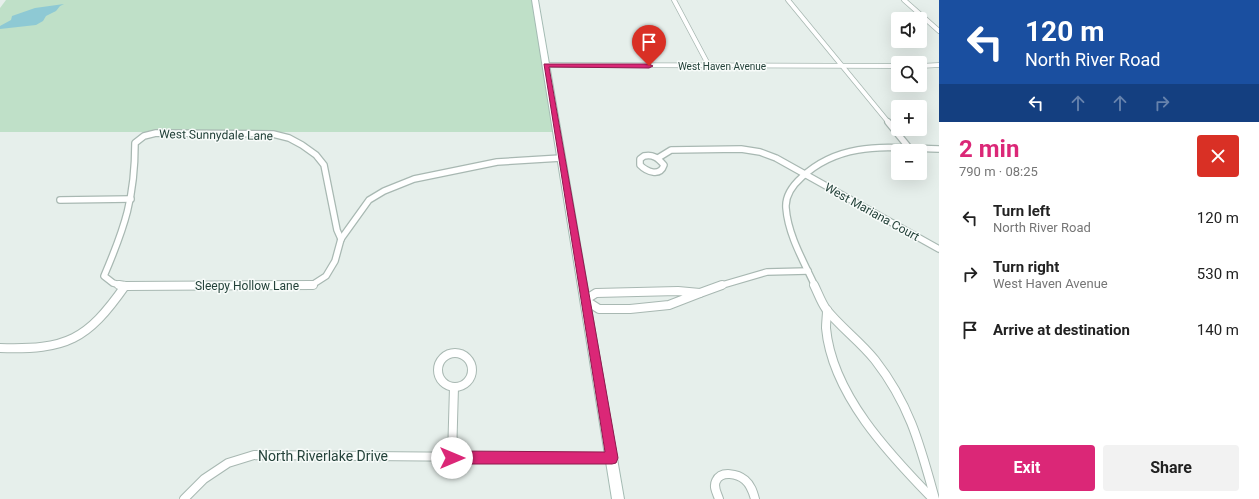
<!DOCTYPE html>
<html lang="en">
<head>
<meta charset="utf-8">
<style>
	:root { --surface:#fff; --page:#f2f2f2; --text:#222; --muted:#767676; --accent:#db2777 }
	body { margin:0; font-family:Roboto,sans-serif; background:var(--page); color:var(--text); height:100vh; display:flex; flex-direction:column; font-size:15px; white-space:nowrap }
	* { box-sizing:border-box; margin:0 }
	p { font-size:13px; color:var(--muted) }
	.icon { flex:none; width:22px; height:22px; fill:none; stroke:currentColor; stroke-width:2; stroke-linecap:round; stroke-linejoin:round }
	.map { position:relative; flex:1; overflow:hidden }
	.details { display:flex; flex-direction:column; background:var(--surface); width:320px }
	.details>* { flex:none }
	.top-card { background:#1a4fa0; color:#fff; overflow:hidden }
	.controls { position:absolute; left:891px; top:12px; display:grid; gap:8px }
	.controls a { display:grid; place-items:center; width:36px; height:36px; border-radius:4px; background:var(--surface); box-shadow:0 4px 16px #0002; font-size:20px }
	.pin { position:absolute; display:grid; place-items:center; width:34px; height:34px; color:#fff; margin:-41px -17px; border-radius:50% 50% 50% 0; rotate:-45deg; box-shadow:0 0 4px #0007 }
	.pin .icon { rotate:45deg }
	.me { position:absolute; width:44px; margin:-22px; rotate:90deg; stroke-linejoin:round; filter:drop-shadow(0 0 3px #0008) }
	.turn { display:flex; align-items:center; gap:14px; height:84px; padding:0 20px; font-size:18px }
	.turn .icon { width:52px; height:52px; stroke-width:2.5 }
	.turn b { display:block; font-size:28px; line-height:34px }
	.lanes { display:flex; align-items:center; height:38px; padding:0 20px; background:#0003; justify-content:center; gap:20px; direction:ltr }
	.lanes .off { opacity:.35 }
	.round { display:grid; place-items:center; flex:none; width:42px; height:42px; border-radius:4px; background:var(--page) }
	.headline { display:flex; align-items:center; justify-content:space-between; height:68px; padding:0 20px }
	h1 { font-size:24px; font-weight:700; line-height:30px; color:var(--accent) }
	.primary-button { display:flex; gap:8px; margin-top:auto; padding:8px 20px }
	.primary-button a { flex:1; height:46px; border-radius:4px; background:var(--accent); color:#fff; font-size:16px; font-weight:700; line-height:46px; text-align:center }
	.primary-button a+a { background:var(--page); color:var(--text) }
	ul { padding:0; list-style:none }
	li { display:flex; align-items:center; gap:12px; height:56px; padding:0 20px }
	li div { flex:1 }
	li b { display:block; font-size:15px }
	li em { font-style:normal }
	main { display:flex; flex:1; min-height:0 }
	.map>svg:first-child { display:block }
</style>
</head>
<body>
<main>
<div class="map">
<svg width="939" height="499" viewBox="0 0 939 499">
	<rect width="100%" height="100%" fill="#e6efeb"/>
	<!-- green -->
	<path fill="#bfe0c8" d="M6,0H532L553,132H0V8Z"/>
	<!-- water -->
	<path fill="#8ec9d4" d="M64,4L60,6L56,11L46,16L43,21L36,25L0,29V26L11,20L12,16L35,8Z"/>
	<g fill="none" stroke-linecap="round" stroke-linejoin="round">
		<!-- street-far2 casing -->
		<g stroke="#a8b8b2" stroke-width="5.5">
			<g id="street-far2">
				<path d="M674,0L709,66"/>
				<path d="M788,0L889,123"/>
				<path d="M904,0L939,31"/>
				<path d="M546,65L898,66"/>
				<path d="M920,66L939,65"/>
			</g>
		</g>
		<!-- street-far1 casing -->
		<g stroke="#a8b8b2" stroke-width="8">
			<g id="street-far1">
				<path d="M888,122L910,149"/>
				<path d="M644,156C653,154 658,158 664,165C660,177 647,172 640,165V159Z"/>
				<path d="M658,158L671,150L741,149L760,152L776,158L939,249"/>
				<path d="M60,200L131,199"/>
				<path d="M341,239L369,200L384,191L414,179L497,162L561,158"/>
				<path d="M123,286L113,283L104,276C125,227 135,197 135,143L144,136L156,133L273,134L289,138L302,145L316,155L324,165L337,230L341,239"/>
				<path d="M209,286L312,285L326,276L335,261L341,239"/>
				<path d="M719,286L767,272L808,271"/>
				<path d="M815,286C804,262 788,235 786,208C785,196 793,185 802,177C842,140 890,148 939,149"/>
			</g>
		</g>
		<!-- street casing -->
		<g stroke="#a8b8b2" stroke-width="10">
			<g id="street">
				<path d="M119,285L125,286L313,285"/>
				<path d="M814,285C818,293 821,302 826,309C840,327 860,341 875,360C910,405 920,445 935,499"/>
				<path d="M678,291L700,293L669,305L630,309H599L585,300L596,293Z"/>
				<path d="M700,293L722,285"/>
				<path d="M827,310C827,316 826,322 826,328C832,394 889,454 933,499"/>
				<path d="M0,348C67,350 87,340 125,286"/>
				<circle cx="455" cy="370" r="17"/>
				<path d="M452,457L454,387"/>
				<path d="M184,499L204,479L228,463L254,455L612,458"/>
				<path d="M719,499C717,493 713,487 716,481C721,470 738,474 745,480C751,485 753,492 755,499"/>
			</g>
		</g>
		<!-- secondary casing -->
		<g stroke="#a4bbb3" stroke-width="2">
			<path id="secondary" d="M532,0H538L624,499H612Z"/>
		</g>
		<!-- street-far2 -->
		<use href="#street-far2" stroke="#fff" stroke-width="4"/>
		<!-- street-far1 -->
		<use href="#street-far1" stroke="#fff" stroke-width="5.5"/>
		<!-- street -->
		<use href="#street" stroke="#fff" stroke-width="8"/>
		<!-- secondary -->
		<use href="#secondary" fill="#fff" fill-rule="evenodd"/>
	</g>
	<!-- route -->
	<path fill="#db2777" stroke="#8e194d" d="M544,64H649L653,66L649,68L549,67L618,458L616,463L612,464H452L448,462L446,458L448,453L452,451L605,452Z"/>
	<g text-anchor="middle" stroke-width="3" stroke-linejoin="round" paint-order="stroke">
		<!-- far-street labels -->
		<g font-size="10" fill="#24423a" stroke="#f7fbf9">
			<text x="722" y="70">West Haven Avenue</text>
		</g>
		<!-- street labels -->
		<g font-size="12" fill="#24423a" stroke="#f7fbf9">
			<text transform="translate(216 135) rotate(1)" y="4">West Sunnydale Lane</text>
			<text transform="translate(872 212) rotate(29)" y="4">West Mariana Court</text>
			<text x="247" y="290">Sleepy Hollow Lane</text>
		</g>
		<!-- near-street labels -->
		<g font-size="14" fill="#24423a" stroke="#f7fbf9">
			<text x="323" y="461">North Riverlake Drive</text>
		</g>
	</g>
</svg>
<div class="controls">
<a><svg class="icon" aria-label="sound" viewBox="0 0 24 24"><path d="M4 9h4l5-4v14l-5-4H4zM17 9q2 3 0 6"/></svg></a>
<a><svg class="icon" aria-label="search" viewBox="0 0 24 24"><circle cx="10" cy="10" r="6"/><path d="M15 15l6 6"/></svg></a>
<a>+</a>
<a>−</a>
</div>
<div class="pin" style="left:649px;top:66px;background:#d93025"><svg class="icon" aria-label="arrive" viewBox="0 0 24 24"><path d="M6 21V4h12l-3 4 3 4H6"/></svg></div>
<svg class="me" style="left:452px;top:458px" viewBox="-20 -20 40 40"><circle r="19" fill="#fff"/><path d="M0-13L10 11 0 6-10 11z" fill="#db2777"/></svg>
</div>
<section class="details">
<div class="top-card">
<div class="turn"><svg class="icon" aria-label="left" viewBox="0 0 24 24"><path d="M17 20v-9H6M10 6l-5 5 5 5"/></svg><div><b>120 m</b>North River Road</div></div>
<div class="lanes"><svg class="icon" aria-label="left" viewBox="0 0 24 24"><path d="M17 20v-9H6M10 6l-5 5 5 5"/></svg><svg class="icon off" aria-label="ahead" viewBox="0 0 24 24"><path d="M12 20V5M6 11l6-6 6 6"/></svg><svg class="icon off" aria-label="ahead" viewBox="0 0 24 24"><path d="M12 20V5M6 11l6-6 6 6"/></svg><svg class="icon off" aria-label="right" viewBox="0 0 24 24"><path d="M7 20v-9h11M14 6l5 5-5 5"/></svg></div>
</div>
<div class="headline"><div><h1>2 min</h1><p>790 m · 08:25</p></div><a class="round" style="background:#d93025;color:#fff"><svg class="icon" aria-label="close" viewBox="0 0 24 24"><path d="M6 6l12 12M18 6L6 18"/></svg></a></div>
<ul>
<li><svg class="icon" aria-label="left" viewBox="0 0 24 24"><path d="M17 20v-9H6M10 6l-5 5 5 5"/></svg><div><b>Turn left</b><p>North River Road</p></div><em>120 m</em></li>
<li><svg class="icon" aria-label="right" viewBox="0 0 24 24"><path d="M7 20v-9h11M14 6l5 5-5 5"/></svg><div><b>Turn right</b><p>West Haven Avenue</p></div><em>530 m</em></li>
<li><svg class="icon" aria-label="arrive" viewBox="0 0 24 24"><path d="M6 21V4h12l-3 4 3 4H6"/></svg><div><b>Arrive at destination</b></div><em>140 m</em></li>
</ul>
<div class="primary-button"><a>Exit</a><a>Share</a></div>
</section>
</main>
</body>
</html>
